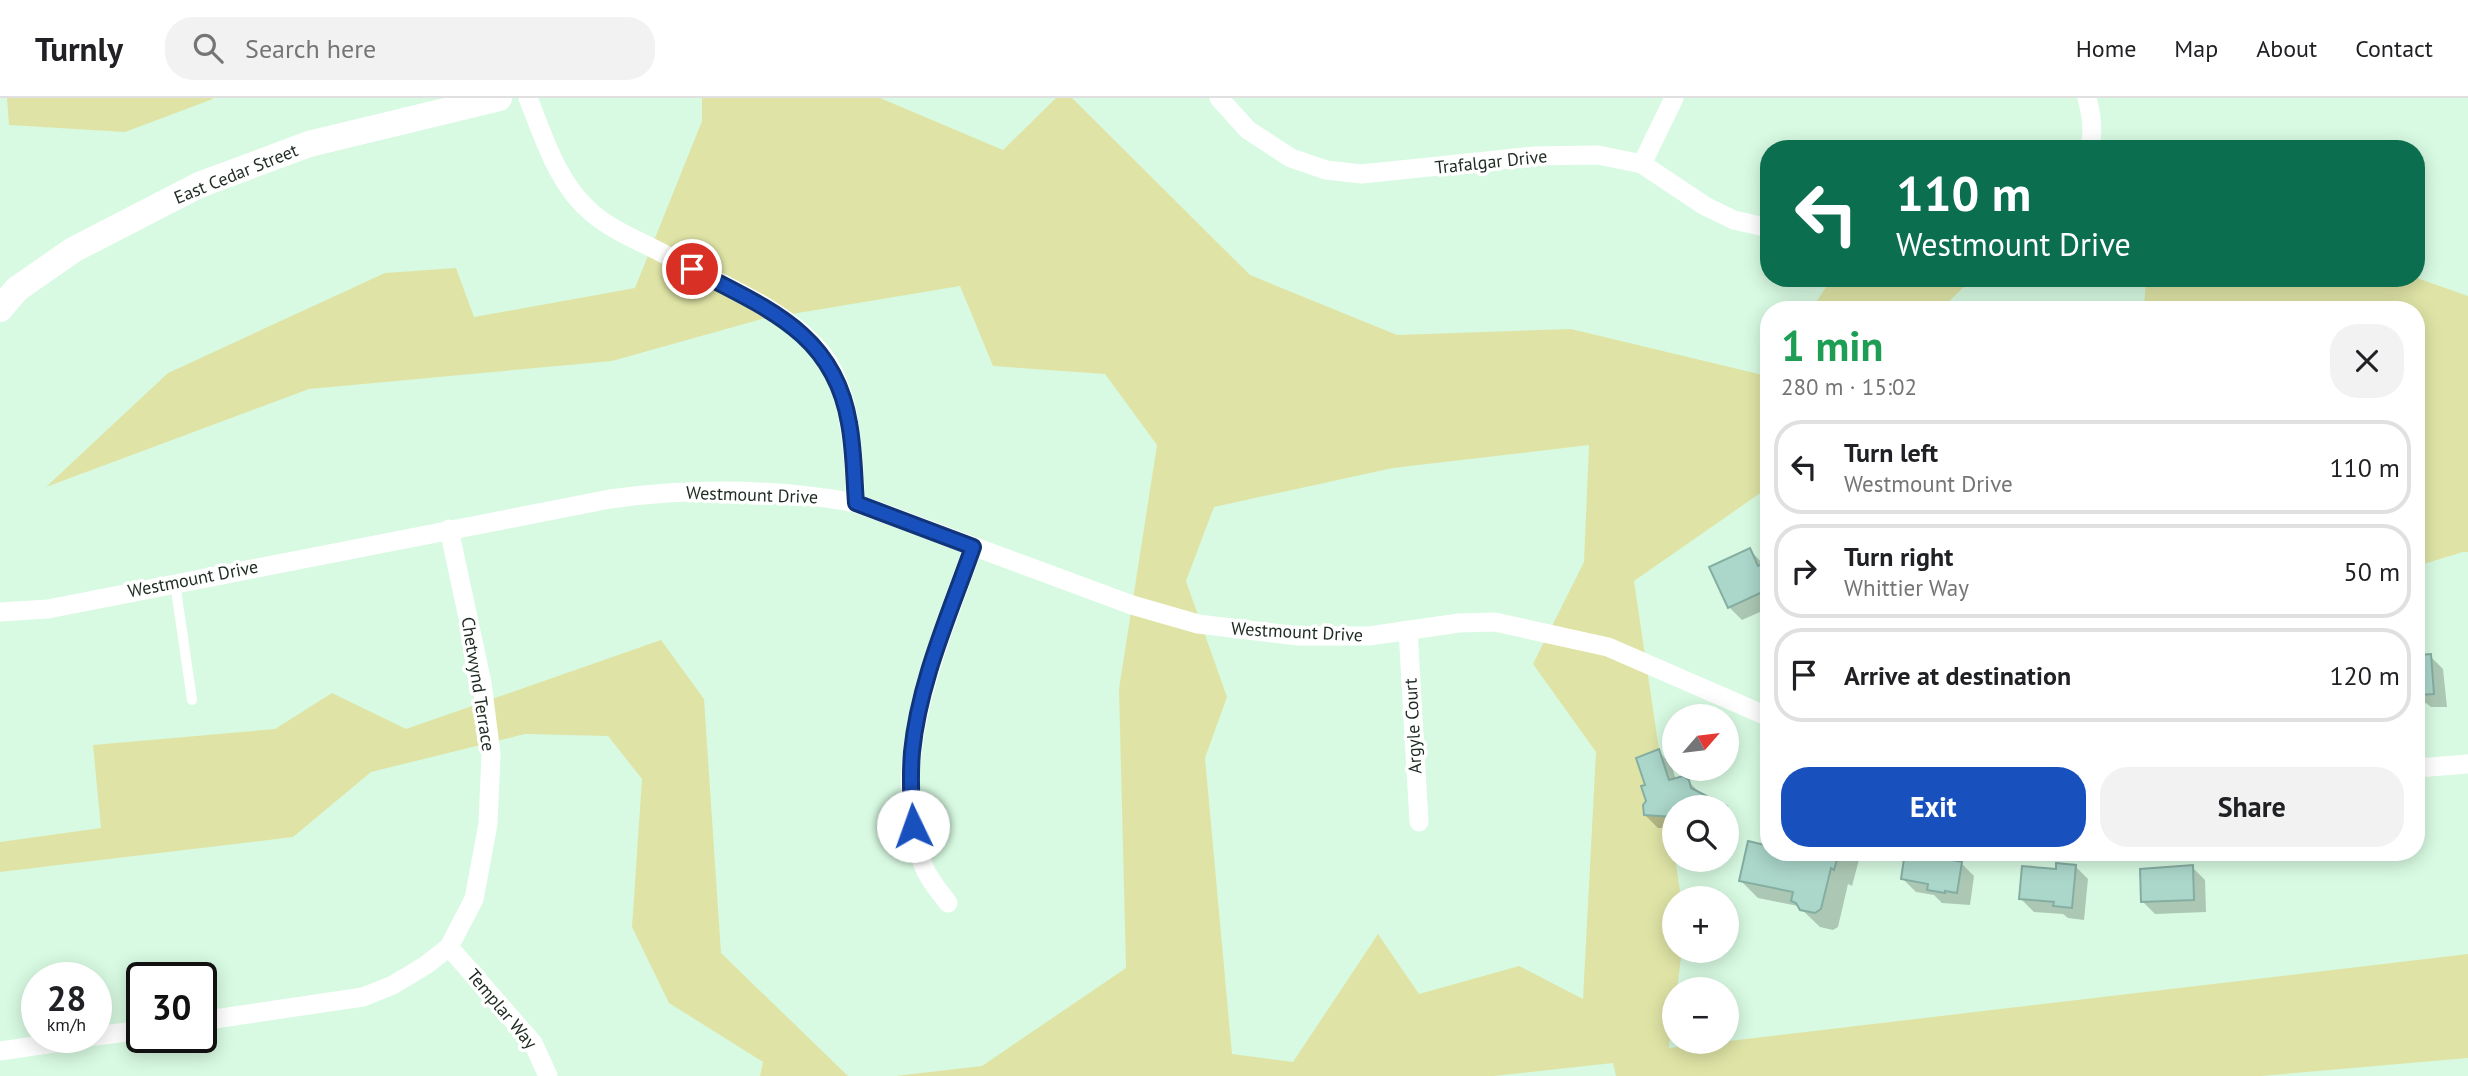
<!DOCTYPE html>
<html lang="en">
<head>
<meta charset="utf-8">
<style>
	:root { --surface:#fff; --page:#f2f2f2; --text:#202124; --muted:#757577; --line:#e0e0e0; --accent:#1851bd }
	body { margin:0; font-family:"PT Sans",sans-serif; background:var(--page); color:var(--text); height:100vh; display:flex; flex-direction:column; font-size:26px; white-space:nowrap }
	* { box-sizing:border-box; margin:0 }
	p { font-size:23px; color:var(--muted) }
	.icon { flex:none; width:38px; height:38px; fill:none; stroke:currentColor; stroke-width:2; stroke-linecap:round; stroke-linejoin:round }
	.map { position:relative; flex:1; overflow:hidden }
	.side { position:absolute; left:1760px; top:203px; width:665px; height:560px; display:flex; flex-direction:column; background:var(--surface); border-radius:28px; box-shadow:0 4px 18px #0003 }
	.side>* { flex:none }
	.hud { position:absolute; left:1760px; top:42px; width:665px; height:147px; border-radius:28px; box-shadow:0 4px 18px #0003; background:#0b6e4f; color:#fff; overflow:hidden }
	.needle { width:46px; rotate:62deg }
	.buttons { position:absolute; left:1662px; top:606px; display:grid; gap:14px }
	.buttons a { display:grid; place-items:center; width:77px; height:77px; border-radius:50%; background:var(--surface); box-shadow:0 4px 18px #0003; font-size:35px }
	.speed { position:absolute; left:21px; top:864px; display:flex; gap:14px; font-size:35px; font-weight:700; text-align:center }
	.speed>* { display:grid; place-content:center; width:91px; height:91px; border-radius:50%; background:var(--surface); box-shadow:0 4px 18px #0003; line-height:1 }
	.speed small { font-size:18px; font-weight:400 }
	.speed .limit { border:4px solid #111; border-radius:10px; background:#fff; color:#111 }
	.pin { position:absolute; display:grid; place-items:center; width:60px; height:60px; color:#fff; margin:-30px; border:4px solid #fff; border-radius:50%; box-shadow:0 2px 7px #0007 }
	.me { position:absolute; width:77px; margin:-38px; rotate:357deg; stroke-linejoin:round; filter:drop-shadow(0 0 5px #0008) }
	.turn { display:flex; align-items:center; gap:24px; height:147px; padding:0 21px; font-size:32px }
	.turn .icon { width:91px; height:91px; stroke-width:2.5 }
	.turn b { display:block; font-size:49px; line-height:60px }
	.round { display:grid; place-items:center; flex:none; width:74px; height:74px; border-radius:28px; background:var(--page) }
	.head { display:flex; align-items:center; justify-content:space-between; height:119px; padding:0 21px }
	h1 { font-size:42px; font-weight:600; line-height:52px; color:#1e9e55 }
	.button { display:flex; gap:14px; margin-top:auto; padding:14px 21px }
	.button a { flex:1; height:80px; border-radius:28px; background:var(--accent); color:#fff; font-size:28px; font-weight:600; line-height:80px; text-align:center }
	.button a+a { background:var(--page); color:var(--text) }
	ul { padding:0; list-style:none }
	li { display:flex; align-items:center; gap:21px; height:94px; margin:0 14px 10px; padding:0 7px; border:4px solid var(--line); border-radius:28px }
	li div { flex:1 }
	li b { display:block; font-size:26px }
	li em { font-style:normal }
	header { display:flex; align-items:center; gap:42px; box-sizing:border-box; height:98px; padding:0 35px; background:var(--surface); border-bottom:2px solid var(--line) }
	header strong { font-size:33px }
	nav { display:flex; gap:38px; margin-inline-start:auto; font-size:24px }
	.search { width:490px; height:63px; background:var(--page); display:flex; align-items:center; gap:18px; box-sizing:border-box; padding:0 24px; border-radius:28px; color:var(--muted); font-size:26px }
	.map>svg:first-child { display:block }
</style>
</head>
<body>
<header>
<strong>Turnly</strong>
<div class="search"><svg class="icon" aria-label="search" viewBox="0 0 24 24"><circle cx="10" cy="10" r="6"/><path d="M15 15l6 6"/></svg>Search here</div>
<nav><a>Home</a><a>Map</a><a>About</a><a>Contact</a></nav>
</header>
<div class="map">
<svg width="2468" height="978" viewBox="0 0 2468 978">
	<rect width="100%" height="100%" fill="#d8fae2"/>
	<!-- green -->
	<g fill="#dfe4a6" fill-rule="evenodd">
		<path d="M7,0H212L213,1L125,34L9,27Z"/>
		<path d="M702,0H880L1003,52L1056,0H1072L1250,177L1397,237L1571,231L1767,278L1769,276V389L1634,483L1681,800H1675V852H1682L1677,891H1675L1669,950L2468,856V960L2261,978H1616L1613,965L1494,978H895L982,968L1126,870L1119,591L1157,347L1105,276L993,268L960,188L762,221L612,263L309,291L46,389L168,275L385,175L456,170L474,219L635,190L702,23ZM1589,347L1584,464L1533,566L1596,654L1583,901L1519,868L1419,896L1378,836L1293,964L1232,956L1205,660L1227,599L1186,483L1214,409L1393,370Z"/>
		<path d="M1832,180H1973L1940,212H1811Z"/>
		<path d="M2146,180H2417L2468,198V454H2463L2417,468V212H2144Z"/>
		<path d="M661,542L704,601L721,855L848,978H760L763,964L669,905L632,829L642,681L608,638L525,636L371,674L293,739L0,774V744L101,730L93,647L275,631L332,595L406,631Z"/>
	</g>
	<!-- shadow -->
	<g fill="#0003">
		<path d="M1750,452L1764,467L1769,465V510L1742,522L1729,509Z"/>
		<path d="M2430,558L2443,571L2447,609H2431L2426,605L2417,606V559Z"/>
		<path d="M1658,653L1671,666L1676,682L1688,683L1702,697L1675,709V733L1672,730H1658L1645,717L1648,688Z"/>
		<path d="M1750,745L1769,748V754L1812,762L1814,754H1861L1852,788L1848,786L1838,829L1833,832L1820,829L1798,808L1758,800L1740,782Z"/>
		<path d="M1907,754H1939V758L1961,765L1974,778L1970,807L1942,805L1934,797L1916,794L1903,781Z"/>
		<path d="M2075,768L2088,781L2084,822L2068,820L2063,816L2034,814L2021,801L2057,773Z"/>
		<path d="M2192,769L2205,782L2206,814L2155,816L2142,803Z"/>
	</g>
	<!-- building -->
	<g fill="#abd6ca" stroke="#85aea3" stroke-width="2">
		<path d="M1750,450L1758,468L1769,463V491L1728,510L1709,469Z"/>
		<path d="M2431,556L2434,596L2417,597V557Z"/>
		<path d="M1659,651L1669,682L1683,678L1689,682L1691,690L1728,709H1675V719L1644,717L1643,707L1646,703L1641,688L1645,687L1636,660Z"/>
		<path d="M1748,743L1769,748V754H1788L1811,760L1812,754H1839L1834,772L1831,770L1821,811L1815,815L1800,812L1796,805L1791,803L1793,794L1739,783Z"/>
		<path d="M1905,754H1929L1948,758L1947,761L1962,764L1957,795L1945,793V795L1927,792L1928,786L1901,781Z"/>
		<path d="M2056,765L2076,767L2072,810L2053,808L2054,804L2019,801L2022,768L2056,771Z"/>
		<path d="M2193,767L2194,802L2141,804L2140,771Z"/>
	</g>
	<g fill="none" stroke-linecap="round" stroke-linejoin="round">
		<!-- lane -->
		<path stroke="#fff" stroke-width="10" d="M175,485L192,602"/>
		<!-- street -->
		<g stroke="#fff" stroke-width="19">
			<path d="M528,0C544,40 558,87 592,115C613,133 642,144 666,157C716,184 782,209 819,252C835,270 846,302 849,326C854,352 854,379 856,405"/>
			<path d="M1219,0L1248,32L1291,60L1326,72L1362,76L1534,58L1598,57L1642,66L1705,108L1734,122L1769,130"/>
			<path d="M2087,0C2091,15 2095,37 2088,51"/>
			<path d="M1642,66L1674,0"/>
			<path d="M0,514L48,511L610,401C691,390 775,390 856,405L1132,507L1198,526L1298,538H1369L1459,525L1495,524L1608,549L1769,619"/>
			<path d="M1408,532L1419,724"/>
			<path d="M2417,670L2468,666"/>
			<path d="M948,805C940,794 929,782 924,769C884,664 939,547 973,449"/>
			<path d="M449,849L533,945L548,978"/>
			<path d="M201,923L363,899L393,887L426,867L449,849L474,801L488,726L491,656L482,585L449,431"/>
			<path d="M96,938L142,932"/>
			<path d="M0,953L88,940"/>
		</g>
		<!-- secondary -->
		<path stroke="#fff" stroke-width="26" d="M0,211L17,191L73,152L199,87L309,46L499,0"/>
	</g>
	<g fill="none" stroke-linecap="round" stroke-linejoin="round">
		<!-- route casing -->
		<g stroke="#10357b" stroke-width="18">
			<path id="route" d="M692,171C765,210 834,234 849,325C854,351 854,379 856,405L973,449C950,515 919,583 912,654C910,678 911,703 913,728"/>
		</g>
		<!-- route -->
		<use href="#route" stroke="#1851bd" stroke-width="12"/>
	</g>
	<g text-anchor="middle" stroke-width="7" stroke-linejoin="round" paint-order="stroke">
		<!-- street labels -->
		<g font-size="18" fill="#1e2a22" stroke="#fff">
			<text transform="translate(1491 64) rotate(-6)" y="6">Trafalgar Drive</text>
			<text transform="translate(236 76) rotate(-22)" y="6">East Cedar Street</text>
			<text transform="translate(752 397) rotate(2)" y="6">Westmount Drive</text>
			<text transform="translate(193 481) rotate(-11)" y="6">Westmount Drive</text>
			<text transform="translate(1297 534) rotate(3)" y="6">Westmount Drive</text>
			<text transform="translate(478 586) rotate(81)" y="6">Chetwynd Terrace</text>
			<text transform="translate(1413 628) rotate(-93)" y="6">Argyle Court</text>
			<text transform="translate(502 911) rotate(50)" y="6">Templar Way</text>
		</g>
	</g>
</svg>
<div class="buttons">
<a><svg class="needle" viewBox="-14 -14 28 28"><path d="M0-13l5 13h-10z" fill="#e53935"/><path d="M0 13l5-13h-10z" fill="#757577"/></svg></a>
<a><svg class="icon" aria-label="search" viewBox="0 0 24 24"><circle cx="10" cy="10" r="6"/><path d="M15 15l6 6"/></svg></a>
<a>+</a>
<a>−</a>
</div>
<div class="speed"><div>28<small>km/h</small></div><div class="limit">30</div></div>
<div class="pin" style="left:692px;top:171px;background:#d93025"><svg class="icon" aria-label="arrive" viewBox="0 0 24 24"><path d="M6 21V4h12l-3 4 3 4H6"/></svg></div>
<svg class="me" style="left:913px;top:728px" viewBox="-20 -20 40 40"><circle r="19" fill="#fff"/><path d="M0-13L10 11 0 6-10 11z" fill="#1851bd"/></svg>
<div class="hud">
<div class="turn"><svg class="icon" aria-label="left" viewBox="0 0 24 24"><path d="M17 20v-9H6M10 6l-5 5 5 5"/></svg><div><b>110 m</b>Westmount Drive</div></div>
</div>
<section class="side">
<div class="head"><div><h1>1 min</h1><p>280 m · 15:02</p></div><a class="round"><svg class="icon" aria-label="close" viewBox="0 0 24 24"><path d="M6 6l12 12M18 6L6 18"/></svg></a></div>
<ul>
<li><svg class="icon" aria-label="left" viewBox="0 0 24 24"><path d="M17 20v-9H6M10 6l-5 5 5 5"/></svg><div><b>Turn left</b><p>Westmount Drive</p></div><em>110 m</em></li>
<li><svg class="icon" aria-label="right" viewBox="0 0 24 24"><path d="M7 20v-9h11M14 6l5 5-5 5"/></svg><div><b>Turn right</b><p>Whittier Way</p></div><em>50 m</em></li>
<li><svg class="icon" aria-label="arrive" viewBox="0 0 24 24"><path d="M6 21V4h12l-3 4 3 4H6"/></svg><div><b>Arrive at destination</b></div><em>120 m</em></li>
</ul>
<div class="button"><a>Exit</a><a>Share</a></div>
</section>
</div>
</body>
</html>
